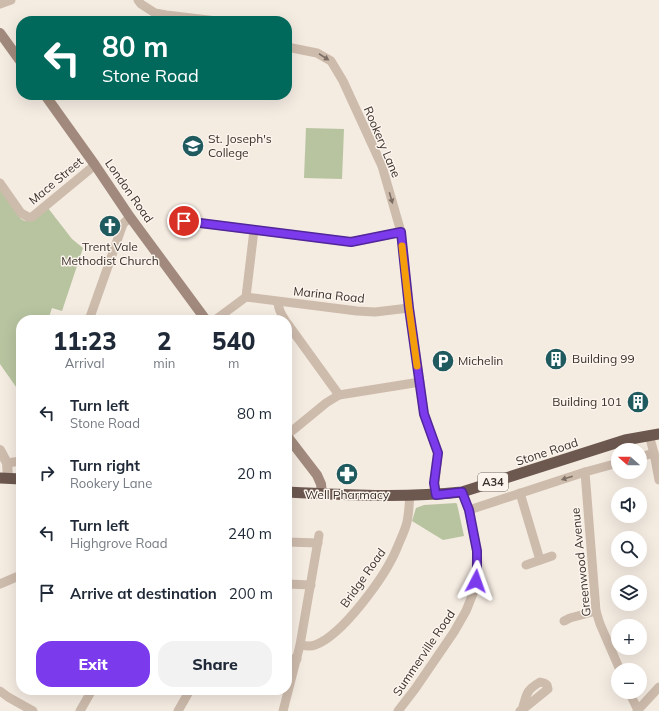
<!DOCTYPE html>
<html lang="en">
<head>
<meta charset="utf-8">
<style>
	:root { --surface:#fff; --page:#f2f2f3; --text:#1f2937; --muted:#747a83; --accent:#7c3aed }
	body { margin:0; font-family:Mulish,sans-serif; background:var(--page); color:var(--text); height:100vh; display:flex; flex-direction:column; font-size:15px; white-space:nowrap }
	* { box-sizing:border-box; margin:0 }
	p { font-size:13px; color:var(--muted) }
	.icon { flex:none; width:22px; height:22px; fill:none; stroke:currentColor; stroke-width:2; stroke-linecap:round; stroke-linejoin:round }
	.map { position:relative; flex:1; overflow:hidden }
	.panel { position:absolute; left:16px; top:315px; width:276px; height:380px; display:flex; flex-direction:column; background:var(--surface); border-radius:16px; box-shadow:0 4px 16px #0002 }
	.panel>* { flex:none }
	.hud { position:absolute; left:16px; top:16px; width:276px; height:84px; border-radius:16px; box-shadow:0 4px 16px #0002; background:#00695c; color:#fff; overflow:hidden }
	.needle { width:26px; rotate:291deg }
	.fabs { position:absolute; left:611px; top:443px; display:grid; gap:8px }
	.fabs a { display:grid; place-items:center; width:36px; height:36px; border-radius:50%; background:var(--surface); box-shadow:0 4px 16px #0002; font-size:20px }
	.pin { position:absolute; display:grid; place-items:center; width:34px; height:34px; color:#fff; margin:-17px; border:2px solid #fff; border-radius:50%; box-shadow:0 1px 4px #0007 }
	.me { position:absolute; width:44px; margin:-22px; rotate:4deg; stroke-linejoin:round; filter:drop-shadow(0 0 3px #0008) }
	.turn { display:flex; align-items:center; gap:14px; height:84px; padding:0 20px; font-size:18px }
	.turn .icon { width:52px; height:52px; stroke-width:2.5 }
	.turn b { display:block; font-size:28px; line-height:34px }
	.eta { display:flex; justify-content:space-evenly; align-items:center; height:68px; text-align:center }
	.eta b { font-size:24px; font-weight:800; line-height:28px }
	.primary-button { display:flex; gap:8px; margin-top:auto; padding:8px 20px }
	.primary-button a { flex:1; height:46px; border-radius:16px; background:var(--accent); color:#fff; font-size:16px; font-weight:800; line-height:46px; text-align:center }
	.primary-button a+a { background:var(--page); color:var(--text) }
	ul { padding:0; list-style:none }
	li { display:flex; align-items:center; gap:12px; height:60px; padding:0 20px }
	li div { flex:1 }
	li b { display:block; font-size:15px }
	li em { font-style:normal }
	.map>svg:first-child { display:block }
</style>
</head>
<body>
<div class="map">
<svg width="659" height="711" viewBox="0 0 659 711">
	<rect width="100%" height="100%" fill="#f4ebe1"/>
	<!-- green -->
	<g fill="#b8c4a0">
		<path d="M306,128L344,129L342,179L304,178Z"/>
		<path d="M0,189L21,219L25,221H32L48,208L72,239L83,248L62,311L52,308L48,320H21V394L0,364Z"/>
		<path d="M456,503L457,504L464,536L443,540L412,521L416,508L424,505Z"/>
	</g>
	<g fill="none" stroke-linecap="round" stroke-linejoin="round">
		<!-- minor -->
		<g stroke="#cdbbac" stroke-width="9">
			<path d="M138,0L141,4L155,13L166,15L217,21"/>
			<path d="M0,4L11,0"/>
			<path d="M287,47L317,53L331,61L343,81L382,166L401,232L409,308L424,414L438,453L435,483L436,495"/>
			<path d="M0,183L21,213L28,217H32L95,165"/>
			<path d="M175,220L351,242L401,232"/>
			<path d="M246,297L357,311L375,312L409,308"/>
			<path d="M278,302C278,309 281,314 285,320"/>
			<path d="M89,320L123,224L130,217"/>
			<path d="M215,320L246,297L254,230"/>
			<path d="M287,323L339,395L420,382"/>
			<path d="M287,435L326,403L339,395"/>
			<path d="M649,435L654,453L659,480"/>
			<path d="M640,457L654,453"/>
			<path d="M7,463L21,461"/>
			<path d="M585,472L596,611L600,624L620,670"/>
			<path d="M520,493L540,560"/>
			<path d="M469,510L585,472L618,463"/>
			<path d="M287,542L318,543"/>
			<path d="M526,565L552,556"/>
			<path d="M0,584L21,575"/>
			<path d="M287,584L311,585"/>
			<path d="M564,621L570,618L596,611"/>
			<path d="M300,645C306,646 310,647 315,645C343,635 386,575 397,548C400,540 405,531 407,522C409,513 409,504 410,495"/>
			<path d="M287,659H297"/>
			<path d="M0,691L8,697L33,711"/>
			<path d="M629,692L638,710"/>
			<path d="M80,711L92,690"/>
			<path d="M178,711L190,690"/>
			<path d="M283,711L300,645L319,535"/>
			<path d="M398,711L415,689L454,632L466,611L474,591L477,571V551L469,510L462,492"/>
			<path d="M520,711L522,710L548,689L547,685L544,683L540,682C525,691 527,694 522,710"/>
			<path d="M637,711L659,687"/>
		</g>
		<!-- tertiary -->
		<path stroke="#cdbbac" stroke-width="10" d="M0,450L7,463L8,478"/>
		<!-- secondary -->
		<g stroke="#a18a7d" stroke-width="10">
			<path d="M0,33L21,62"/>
			<path d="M45,95L95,165L130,217L206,320"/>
			<path d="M287,436L317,475L321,484L322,494"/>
		</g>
		<!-- trunk -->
		<g stroke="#6c584f" stroke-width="11">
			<path d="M0,478L21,479"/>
			<path d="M287,492C345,495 404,498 462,492L625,440L659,434"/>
		</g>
	</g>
	<!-- one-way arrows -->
	<defs><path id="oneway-solid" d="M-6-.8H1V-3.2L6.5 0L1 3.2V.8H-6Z"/></defs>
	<g fill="#7d6f65">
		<use href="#oneway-solid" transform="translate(324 57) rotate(33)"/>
		<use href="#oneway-solid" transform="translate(391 198) rotate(74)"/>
		<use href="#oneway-solid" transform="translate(567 478) rotate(162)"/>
	</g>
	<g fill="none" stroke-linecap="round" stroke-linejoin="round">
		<!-- route casing -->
		<g stroke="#51269a" stroke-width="10">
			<path id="route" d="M184,221L351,242L401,232L409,308L424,414L438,453L434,483L436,495L462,492L469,510L477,551V572L476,581"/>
		</g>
		<!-- route -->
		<use href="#route" stroke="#7c3aed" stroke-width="7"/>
		<!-- slow -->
		<path stroke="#f59e0b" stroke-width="7" d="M402,246L409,308L417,366"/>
	</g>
	<!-- icons -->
	<defs>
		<g id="school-disc" transform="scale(1.15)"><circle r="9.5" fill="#1f5a5e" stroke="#fbf5ee"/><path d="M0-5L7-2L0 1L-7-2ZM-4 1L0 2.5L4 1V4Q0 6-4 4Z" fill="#fff"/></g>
		<g id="church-disc" transform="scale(1.15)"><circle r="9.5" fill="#1f5a5e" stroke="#fbf5ee"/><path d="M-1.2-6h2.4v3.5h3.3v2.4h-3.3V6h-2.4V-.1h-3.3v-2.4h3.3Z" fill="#fff"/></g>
		<g id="building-disc" transform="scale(1.15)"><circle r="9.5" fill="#1f5a5e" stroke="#fbf5ee"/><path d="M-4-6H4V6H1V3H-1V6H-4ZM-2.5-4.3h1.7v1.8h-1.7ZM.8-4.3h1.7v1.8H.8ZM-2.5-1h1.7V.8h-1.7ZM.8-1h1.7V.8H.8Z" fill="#fff"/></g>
		<g id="parking-disc" transform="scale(1.15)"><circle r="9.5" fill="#1f5a5e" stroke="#fbf5ee"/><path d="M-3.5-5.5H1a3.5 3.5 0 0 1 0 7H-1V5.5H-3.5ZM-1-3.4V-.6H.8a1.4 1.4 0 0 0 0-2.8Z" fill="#fff"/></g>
		<g id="pharmacy-disc" transform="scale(1.15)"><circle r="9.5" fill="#1f5a5e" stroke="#fbf5ee"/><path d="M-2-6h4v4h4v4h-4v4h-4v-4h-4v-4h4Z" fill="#fff"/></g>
	</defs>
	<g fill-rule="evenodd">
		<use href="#school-disc" x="193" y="146"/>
		<use href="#church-disc" x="110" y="226"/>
		<use href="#building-disc" x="556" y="359"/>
		<use href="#parking-disc" x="443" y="361"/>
		<use href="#building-disc" x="638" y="402"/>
		<use href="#pharmacy-disc" x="347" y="474"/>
	</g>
	<g text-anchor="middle" stroke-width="3" stroke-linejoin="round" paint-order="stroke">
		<!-- shield labels -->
		<rect fill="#fbf5ee" stroke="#756b66" stroke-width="1" x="478" y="473" width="30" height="18" rx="3"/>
		<g font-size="11" font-weight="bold" fill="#3b302b">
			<text x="493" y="486">A34</text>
		</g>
		<!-- poi labels -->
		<g font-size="12" fill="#3b302b" stroke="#fbf5ee" text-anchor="start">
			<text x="208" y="143">St. Joseph's<tspan x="208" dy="14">College</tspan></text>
			<text x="110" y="251" text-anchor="middle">Trent Vale<tspan x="110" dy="14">Methodist Church</tspan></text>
			<text x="572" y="363">Building 99</text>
			<text x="458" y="365">Michelin</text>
			<text x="622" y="406" text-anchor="end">Building 101</text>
			<text x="347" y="499" text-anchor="middle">Well Pharmacy</text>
		</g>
		<!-- street labels -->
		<g font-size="12" fill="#3b302b" stroke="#fbf5ee">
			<text transform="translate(382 142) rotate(67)" y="4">Rookery Lane</text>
			<text transform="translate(56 181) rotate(-40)" y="4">Mace Street</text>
			<text transform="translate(129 191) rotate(55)" y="4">London Road</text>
			<text transform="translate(329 295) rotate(6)" y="4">Marina Road</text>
			<text transform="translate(547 452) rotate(-18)" y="4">Stone Road</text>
			<text transform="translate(581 562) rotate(-96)" y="4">Greenwood Avenue</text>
			<text transform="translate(363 578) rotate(-55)" y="4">Bridge Road</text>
			<text transform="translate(424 653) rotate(-56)" y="4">Summerville Road</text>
		</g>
	</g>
</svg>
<div class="fabs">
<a><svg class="needle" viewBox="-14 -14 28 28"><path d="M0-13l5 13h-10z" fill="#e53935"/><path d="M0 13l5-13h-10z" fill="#747a83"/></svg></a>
<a><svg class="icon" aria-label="sound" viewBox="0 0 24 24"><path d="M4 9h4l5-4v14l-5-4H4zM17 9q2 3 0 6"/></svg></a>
<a><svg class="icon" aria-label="search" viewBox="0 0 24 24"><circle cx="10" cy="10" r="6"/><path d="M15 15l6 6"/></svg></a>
<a><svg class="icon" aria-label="layers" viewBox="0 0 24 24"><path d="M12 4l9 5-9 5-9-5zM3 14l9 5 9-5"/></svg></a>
<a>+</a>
<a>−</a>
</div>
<div class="pin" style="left:184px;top:221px;background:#d93025"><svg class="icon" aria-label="arrive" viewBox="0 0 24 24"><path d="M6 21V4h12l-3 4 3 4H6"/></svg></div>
<svg class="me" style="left:476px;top:581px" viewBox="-20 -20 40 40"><path d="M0-17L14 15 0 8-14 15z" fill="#7c3aed" stroke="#fff" stroke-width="4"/></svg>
<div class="hud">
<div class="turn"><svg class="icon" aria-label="left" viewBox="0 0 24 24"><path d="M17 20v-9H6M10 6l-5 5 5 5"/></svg><div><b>80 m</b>Stone Road</div></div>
</div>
<section class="panel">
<div class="eta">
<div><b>11:23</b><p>Arrival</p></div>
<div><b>2</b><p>min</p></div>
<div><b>540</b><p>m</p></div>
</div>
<ul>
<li><svg class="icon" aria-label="left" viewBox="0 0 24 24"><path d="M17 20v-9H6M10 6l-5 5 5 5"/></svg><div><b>Turn left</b><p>Stone Road</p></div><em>80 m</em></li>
<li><svg class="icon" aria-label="right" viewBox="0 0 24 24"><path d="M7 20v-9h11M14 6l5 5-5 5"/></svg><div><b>Turn right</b><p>Rookery Lane</p></div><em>20 m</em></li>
<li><svg class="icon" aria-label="left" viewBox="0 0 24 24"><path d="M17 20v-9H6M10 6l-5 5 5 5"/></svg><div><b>Turn left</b><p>Highgrove Road</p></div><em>240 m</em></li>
<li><svg class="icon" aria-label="arrive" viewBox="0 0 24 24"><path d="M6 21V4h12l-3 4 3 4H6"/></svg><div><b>Arrive at destination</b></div><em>200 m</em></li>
</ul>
<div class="primary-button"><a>Exit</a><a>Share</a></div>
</section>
</div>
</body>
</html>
